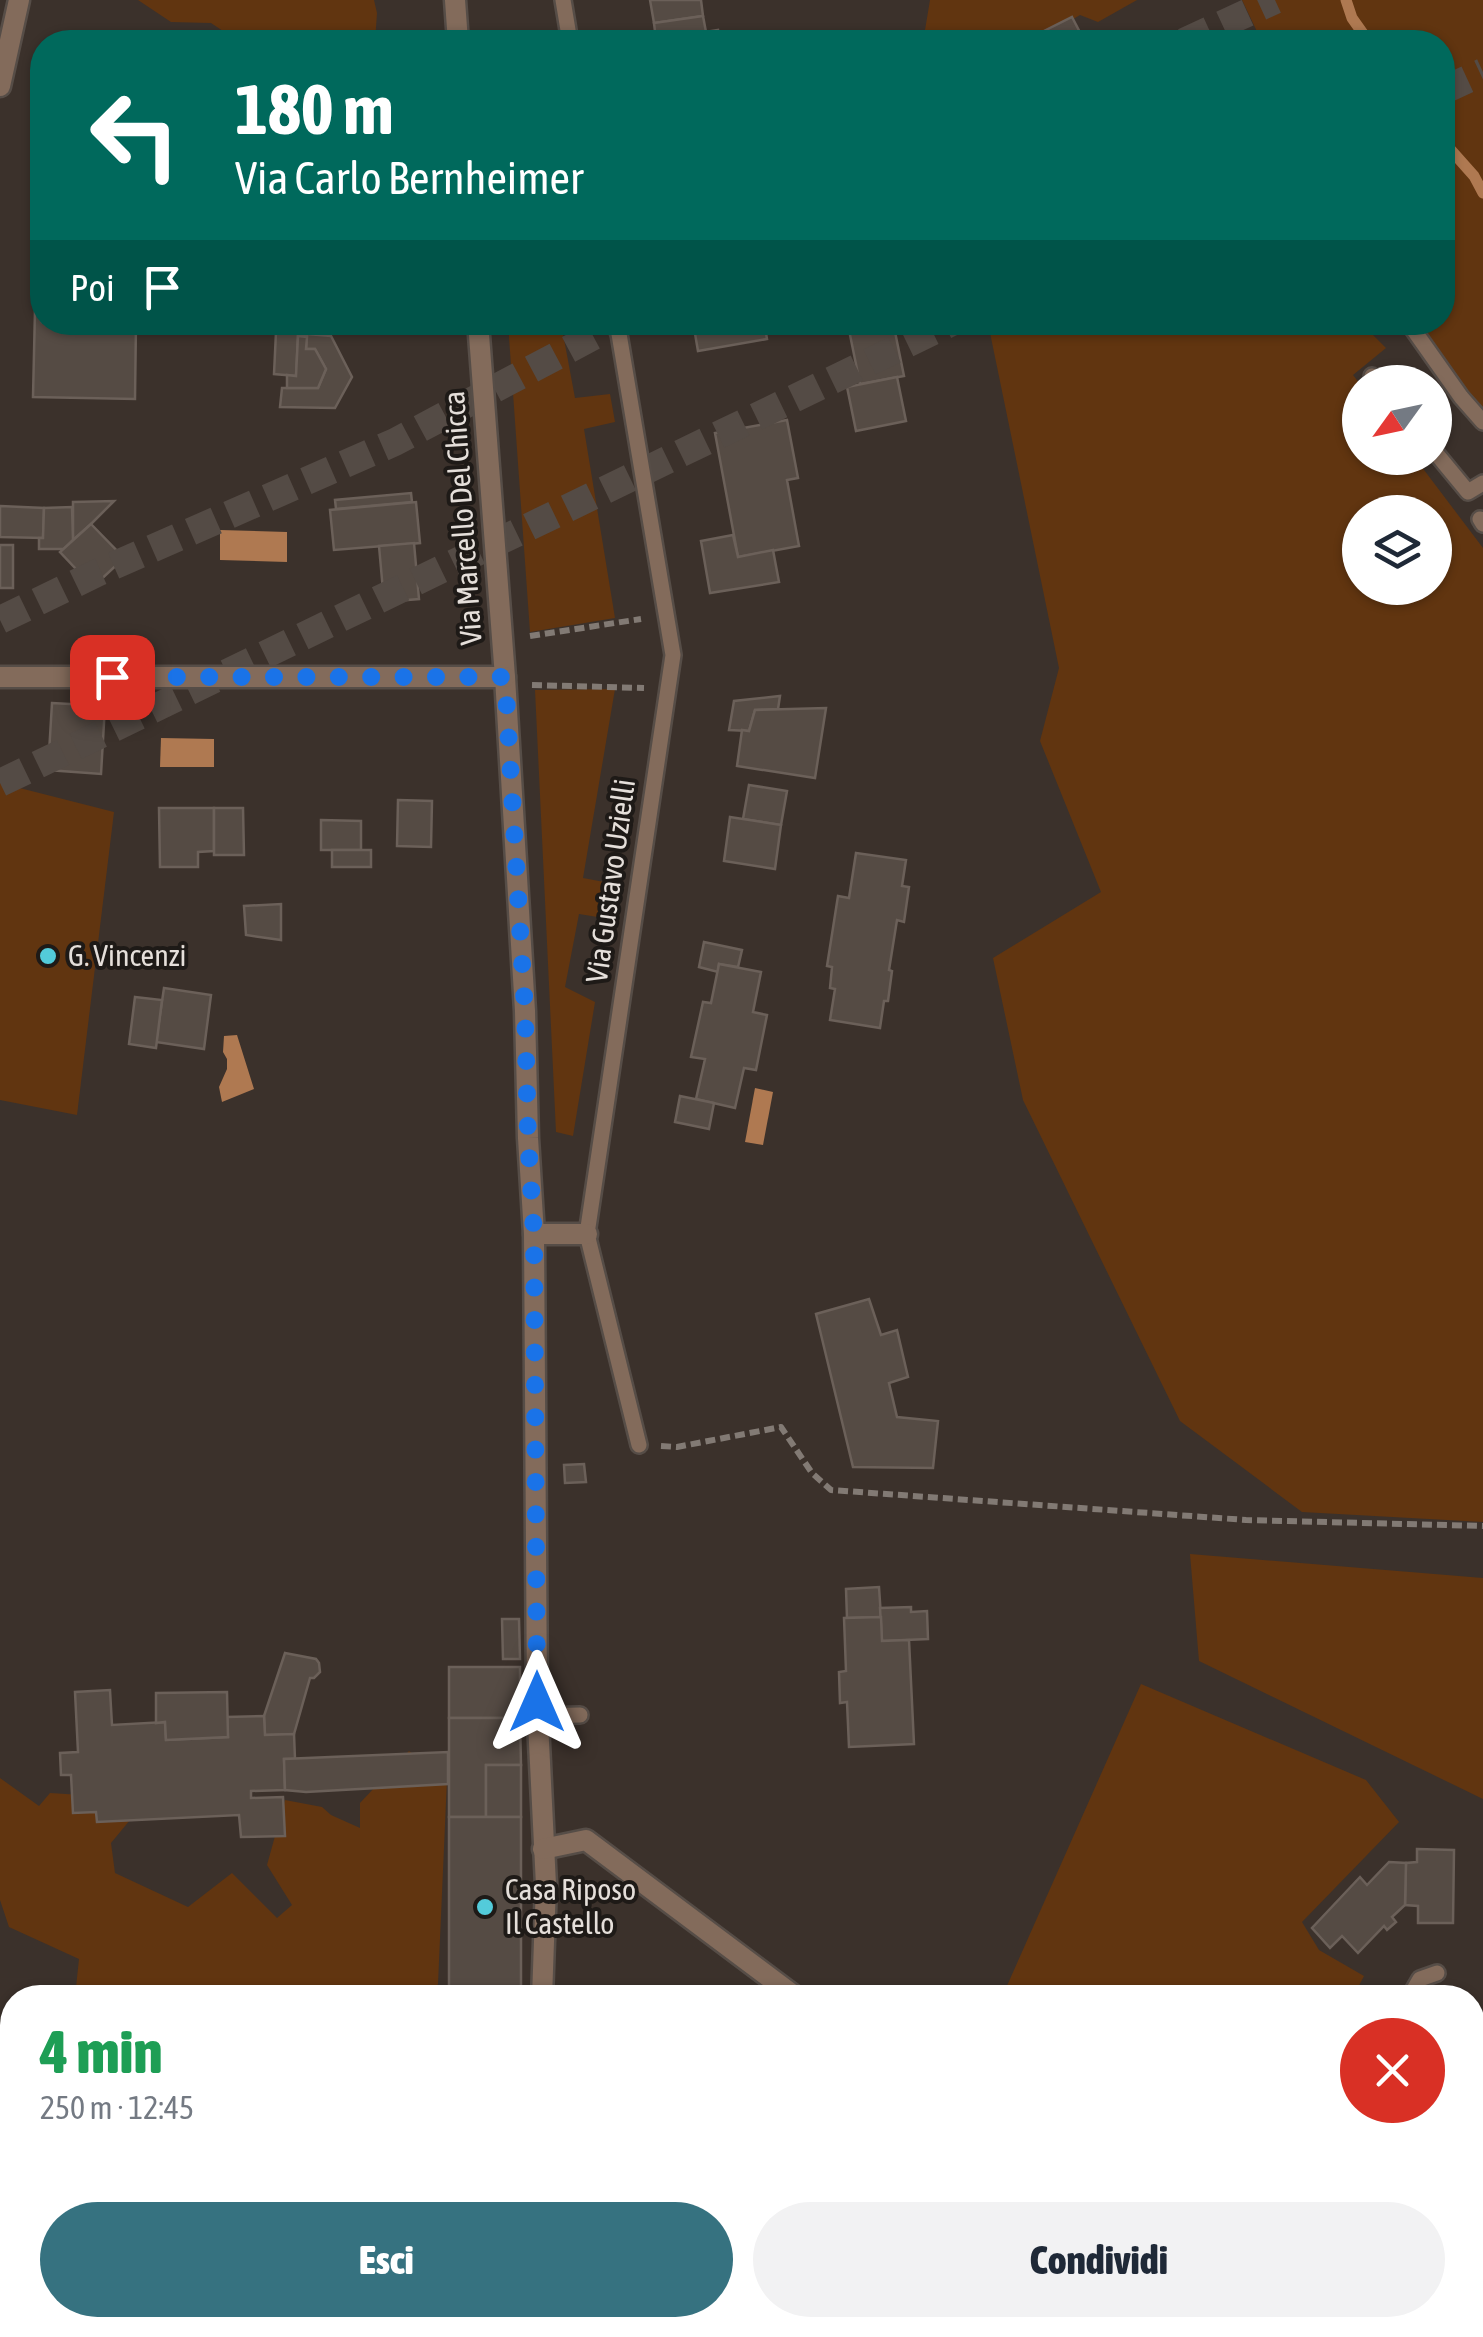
<!DOCTYPE html>
<html lang="it">
<head>
<meta charset="utf-8">
<style>
	:root { --surface:#fff; --page:#f2f2f3; --text:#1f2937; --muted:#747a83; --accent:#367280 }
	body { margin:0; font-family:"Asap Condensed",sans-serif; background:var(--page); color:var(--text); height:100vh; display:flex; flex-direction:column; font-size:38px; white-space:nowrap }
	* { box-sizing:border-box; margin:0 }
	p { font-size:32px; color:var(--muted) }
	.icon { flex:none; width:55px; height:55px; fill:none; stroke:currentColor; stroke-width:2; stroke-linecap:round; stroke-linejoin:round }
	.map { position:relative; flex:1; overflow:hidden }
	.drawer { position:absolute; left:0px; top:1985px; width:1485px; height:352px; display:flex; flex-direction:column; background:var(--surface); border-radius:40px 40px 0 0; box-shadow:0 2px 8px #0004 }
	.drawer>* { flex:none }
	.banner { position:absolute; left:30px; top:30px; width:1425px; height:305px; border-radius:40px; box-shadow:0 2px 8px #0004; background:#00695c; color:#fff; overflow:hidden }
	.needle { width:65px; rotate:237deg }
	.buttons { position:absolute; left:1342px; top:365px; display:grid; gap:20px }
	.buttons a { display:grid; place-items:center; width:110px; height:110px; border-radius:50%; background:var(--surface); box-shadow:0 2px 8px #0004; font-size:50px }
	.pin { position:absolute; display:grid; place-items:center; width:85px; height:85px; color:#fff; margin:-42px; border-radius:20px; box-shadow:0 5px 15px #0006 }
	.me { position:absolute; width:110px; margin:-55px; rotate:0deg; stroke-linejoin:round; filter:drop-shadow(0 0 8px #0008) }
	.turn { display:flex; align-items:center; gap:35px; height:210px; padding:0 40px; font-size:45px }
	.turn .icon { width:130px; height:130px; stroke-width:2.5 }
	.turn b { display:block; font-size:70px; line-height:85px }
	.then { display:flex; align-items:center; height:95px; padding:0 40px; background:#0003; gap:20px; font-size:38px }
	.round { display:grid; place-items:center; flex:none; width:105px; height:105px; border-radius:52px; background:var(--page) }
	.summary { display:flex; align-items:center; justify-content:space-between; height:170px; padding:0 40px }
	h1 { font-size:60px; font-weight:800; line-height:75px; color:#1e9e55 }
	.button { display:flex; gap:20px; margin-top:auto; padding:20px 40px }
	.button a { flex:1; height:115px; border-radius:60px; background:var(--accent); color:#fff; font-size:40px; font-weight:800; line-height:115px; text-align:center }
	.button a+a { background:var(--page); color:var(--text) }
	.map>svg:first-child { display:block }
</style>
</head>
<body>
<div class="map">
<svg width="1483" height="2337" viewBox="0 0 1483 2337">
	<rect width="100%" height="100%" fill="#3b312b"/>
	<!-- green -->
	<g fill="#613510" fill-rule="evenodd">
		<path d="M138,0H374L377,13L375,42H224L223,31L211,23L171,22Z"/>
		<path d="M930,0H1137L1098,22L1080,15L1035,42H923Z"/>
		<path d="M1242,0H1483V416L1418,323L1442,322V42H1262Z"/>
		<path d="M508,323H561L575,398L610,394L615,422L584,429L615,618L530,632Z"/>
		<path d="M988,323H1361L1386,348L1353,375L1360,384V458H1415L1483,548V1522L1302,1512L1180,1421L1023,1100L993,958L1101,892L1040,741L1059,668ZM1360,512H1435V588H1360Z"/>
		<path d="M615,689L583,878L615,884L610,919L579,914L565,987L595,1002L573,1136L556,1132L535,690Z"/>
		<path d="M0,783L114,812L77,1115L0,1100Z"/>
		<path d="M1190,1554L1483,1578V1799L1199,1661Z"/>
		<path d="M1141,1684L1366,1780L1399,1822L1302,1922L1319,1950L1364,1976L1353,1997H1002Z"/>
		<path d="M409,1751L447,1779L438,1984L431,1997L199,1998L198,1993L168,1987L169,1997H75L79,1959L9,1927L0,1900V1778L39,1806L50,1793L113,1797L130,1820L111,1843L115,1873L188,1907L232,1873L277,1918L292,1905L267,1865L285,1800L322,1807L331,1815L360,1828V1803Z"/>
		<path d="M1483,2202V2303L1472,2330L1471,2337H1420L1425,2325H1472L1473,2224Z"/>
		<path d="M0,2225L12,2226V2325H496L495,2337H0Z"/>
	</g>
	<!-- water -->
	<g fill="#af7951">
		<path d="M220,530L287,532V562L220,560Z"/>
		<path d="M161,738L214,739V767H160Z"/>
		<path d="M237,1035L254,1089L222,1102L219,1087L227,1069V1059L223,1052L224,1036Z"/>
		<path d="M755,1088L773,1092L763,1145L745,1142Z"/>
	</g>
	<g fill="none" stroke-linecap="round" stroke-linejoin="round">
		<!-- stream -->
		<g stroke="#af7951" stroke-width="11">
			<path d="M1346,0L1352,18L1369,42"/>
			<path d="M1442,140L1474,176L1483,193"/>
		</g>
	</g>
	<!-- building -->
	<g fill="#554b44" stroke="#6b6059" stroke-width="2.5">
		<path d="M650,0H701L703,16L654,23Z"/>
		<path d="M703,16L706,32L656,40L654,23Z"/>
		<path d="M1072,17L1085,42H1050L1044,31Z"/>
		<path d="M718,30L720,42H657L656,40Z"/>
		<path d="M35,310H42V322H136L135,399L33,397Z"/>
		<path d="M273,322H306L305,336H298L296,376L274,374L276,332H272Z"/>
		<path d="M693,322H764L767,339L698,351Z"/>
		<path d="M861,322H893L904,376L860,384L848,325Z"/>
		<path d="M307,334L331,336L352,377L335,408L280,407L282,388H318L326,369L315,349H306Z"/>
		<path d="M298,336L307,337L306,349H315L326,369L318,388H287V375L296,376Z"/>
		<path d="M897,377L906,421L856,431L847,387Z"/>
		<path d="M787,420L798,478L787,480L799,546L738,557L715,433Z"/>
		<path d="M411,493L412,502L336,509L335,500Z"/>
		<path d="M114,501L91,524L73,540V502Z"/>
		<path d="M416,502L420,543L334,550L330,510Z"/>
		<path d="M0,506L44,508L43,538L0,537Z"/>
		<path d="M72,507L73,540L64,549H39V538H43L44,508Z"/>
		<path d="M91,524L124,558L93,587L60,552Z"/>
		<path d="M733,535L738,557L773,550L779,582L710,593L701,541Z"/>
		<path d="M414,543L419,599L384,602L379,546Z"/>
		<rect x="0" y="545" width="13" height="43"/>
		<path d="M780,696L778,709L755,710L749,731L729,730L734,701Z"/>
		<path d="M52,703L105,706L101,774L48,770Z"/>
		<path d="M826,708L815,778L737,766L742,730L749,731L755,710Z"/>
		<path d="M749,785L787,791L781,825L743,819Z"/>
		<path d="M398,800L432,801L431,847L397,846Z"/>
		<path d="M159,808H214V851L198,852V867H160Z"/>
		<path d="M214,808H243L244,855H214Z"/>
		<path d="M730,817L781,825L775,869L724,861Z"/>
		<path d="M321,820L361,821V850H321Z"/>
		<rect x="332" y="850" width="39" height="17"/>
		<path d="M856,853L906,860L902,886L909,887L904,922L897,920L889,970L892,971L888,1001H884L880,1028L830,1020L835,989L830,988L832,967L827,966L838,896L849,898Z"/>
		<path d="M281,904V940L246,935L244,906Z"/>
		<path d="M704,942L742,950L738,967L719,964L718,972L699,967Z"/>
		<path d="M719,964L761,972L753,1012L767,1015L756,1070L744,1068L735,1108L696,1099L705,1059L691,1057L703,1002L711,1003Z"/>
		<path d="M164,988L211,995L204,1049L156,1042Z"/>
		<path d="M135,997L162,1000L156,1048L129,1044Z"/>
		<path d="M680,1096L714,1103L709,1129L675,1122Z"/>
		<path d="M869,1299L881,1335L897,1330L908,1377L889,1383L897,1417L938,1421L933,1468L853,1467L816,1314Z"/>
		<path d="M584,1464L586,1482L565,1483L564,1465Z"/>
		<path d="M879,1587L881,1617L847,1618L846,1589Z"/>
		<path d="M911,1607V1612L927,1611L928,1639L882,1641L880,1608Z"/>
		<path d="M881,1617L882,1641L909,1640L914,1744L849,1747L847,1702L840,1703L839,1672L846,1671L844,1618Z"/>
		<path d="M502,1619H519L520,1659H503Z"/>
		<path d="M285,1653L316,1659L319,1663L320,1672L314,1678H310L294,1734L265,1735L264,1716Z"/>
		<rect x="449" y="1667" width="71" height="51"/>
		<path d="M110,1690L112,1725L165,1722L166,1740L228,1737L227,1717L264,1716L265,1735L294,1734L295,1759H284L285,1790L251,1791V1798L283,1797L285,1836L241,1837L239,1815L97,1822L96,1812L73,1813L71,1775H61L60,1753L78,1752L75,1692Z"/>
		<path d="M227,1692L228,1737L166,1740L165,1722L156,1723V1693Z"/>
		<path d="M449,1718H520L521,1765H486V1817H449Z"/>
		<path d="M448,1752V1784L306,1792L285,1790L284,1759Z"/>
		<rect x="486" y="1765" width="35" height="52"/>
		<rect x="449" y="1817" width="72" height="181"/>
		<path d="M1417,1849L1454,1850L1453,1923H1418V1906L1405,1905L1406,1863L1417,1862Z"/>
		<path d="M1389,1862L1406,1863L1405,1905L1392,1917L1396,1922L1387,1930L1384,1926L1358,1953L1342,1936L1330,1948L1312,1928L1360,1877L1367,1885Z"/>
		<path d="M1472,2059L1483,2066L1481,2081L1483,2089L1472,2105Z"/>
	</g>
	<g fill="none" stroke-linecap="round" stroke-linejoin="round">
		<!-- trunk-tunnel -->
		<g stroke="#544b45" stroke-width="28" stroke-dasharray="28 14" stroke-linecap="butt">
			<path d="M1184,42L1275,0"/>
			<path d="M1442,91L1483,72"/>
			<path d="M0,620L99,572L395,442L620,322"/>
			<path d="M0,783L952,322"/>
		</g>
		<!-- service casing -->
		<g stroke="#564d47" stroke-width="20">
			<g id="service">
				<path d="M563,0L570,42"/>
				<path d="M617,322L673,655L587,1234L639,1445"/>
				<path d="M1408,322L1461,397L1483,422"/>
				<path d="M1372,376L1378,382"/>
				<path d="M1435,452L1468,492L1483,483"/>
				<path d="M1480,519L1483,524"/>
				<path d="M538,1716L580,1715"/>
				<path d="M1409,1998L1420,1979L1437,1973"/>
			</g>
		</g>
		<!-- minor casing -->
		<g stroke="#564d47" stroke-width="25">
			<g id="minor">
				<path d="M455,0L458,42"/>
				<path d="M0,86L19,0"/>
				<path d="M478,322L505,677L525,1011L528,1138L534,1234L537,1702L546,1885L542,1998"/>
				<path d="M0,677H505"/>
				<path d="M534,1234H587"/>
				<path d="M543,1849L586,1840L797,1998"/>
				<path d="M0,2198L12,2199"/>
				<path d="M1211,2325L1225,2337"/>
			</g>
		</g>
		<!-- path -->
		<g stroke="#827a74" stroke-width="6" stroke-dasharray="10 5" stroke-linecap="butt">
			<path d="M530,636L641,619"/>
			<path d="M532,685L644,688"/>
			<path d="M661,1446L677,1447L781,1427L812,1473L831,1490L1246,1520L1483,1526"/>
			<path d="M1481,2337L1483,2333"/>
		</g>
		<!-- service -->
		<use href="#service" stroke="#836b5b" stroke-width="15"/>
		<!-- minor -->
		<use href="#minor" stroke="#836b5b" stroke-width="20"/>
	</g>
	<g fill="none" stroke-linecap="round" stroke-linejoin="round">
		<!-- route -->
		<path stroke="#1a73e8" stroke-width="18" stroke-dasharray="0 32.4" d="M112,677H505L525,1011L528,1138L534,1234L537,1702"/>
	</g>
	<!-- markers -->
	<g fill="#53cbda" stroke="#1e1a17" stroke-width="4">
		<circle cx="48" cy="956" r="10"/>
		<circle cx="485" cy="1907" r="10"/>
	</g>
	<g text-anchor="middle" stroke-width="8" stroke-linejoin="round" paint-order="stroke">
		<!-- street labels -->
		<g font-size="30" fill="#e5dfda" stroke="#1e1a17">
			<text transform="translate(463 518) rotate(-94)" y="10">Via Marcello Del Chicca</text>
			<text transform="translate(611 881) rotate(-82)" y="10">Via Gustavo Uzielli</text>
		</g>
		<!-- poi labels -->
		<g font-size="30" fill="#e5dfda" stroke="#1e1a17" text-anchor="start">
			<text x="68" y="966">G. Vincenzi</text>
			<text x="505" y="1900">Casa Riposo<tspan x="505" dy="34">Il Castello</tspan></text>
		</g>
	</g>
</svg>
<div class="buttons">
<a><svg class="needle" viewBox="-14 -14 28 28"><path d="M0-13l5 13h-10z" fill="#e53935"/><path d="M0 13l5-13h-10z" fill="#747a83"/></svg></a>
<a><svg class="icon" aria-label="layers" viewBox="0 0 24 24"><path d="M12 4l9 5-9 5-9-5zM3 14l9 5 9-5"/></svg></a>
</div>
<div class="pin" style="left:112px;top:677px;background:#d93025"><svg class="icon" aria-label="arrive" viewBox="0 0 24 24"><path d="M6 21V4h12l-3 4 3 4H6"/></svg></div>
<svg class="me" style="left:537px;top:1702px" viewBox="-20 -20 40 40"><path d="M0-17L14 15 0 8-14 15z" fill="#1a73e8" stroke="#fff" stroke-width="4"/></svg>
<div class="banner">
<div class="turn"><svg class="icon" aria-label="left" viewBox="0 0 24 24"><path d="M17 20v-9H6M10 6l-5 5 5 5"/></svg><div><b>180 m</b>Via Carlo Bernheimer</div></div>
<div class="then">Poi<svg class="icon" aria-label="arrive" viewBox="0 0 24 24"><path d="M6 21V4h12l-3 4 3 4H6"/></svg></div>
</div>
<section class="drawer">
<div class="summary"><div><h1>4 min</h1><p>250 m · 12:45</p></div><a class="round" style="background:#d93025;color:#fff"><svg class="icon" aria-label="close" viewBox="0 0 24 24"><path d="M6 6l12 12M18 6L6 18"/></svg></a></div>
<div class="button"><a>Esci</a><a>Condividi</a></div>
</section>
</div>
</body>
</html>
